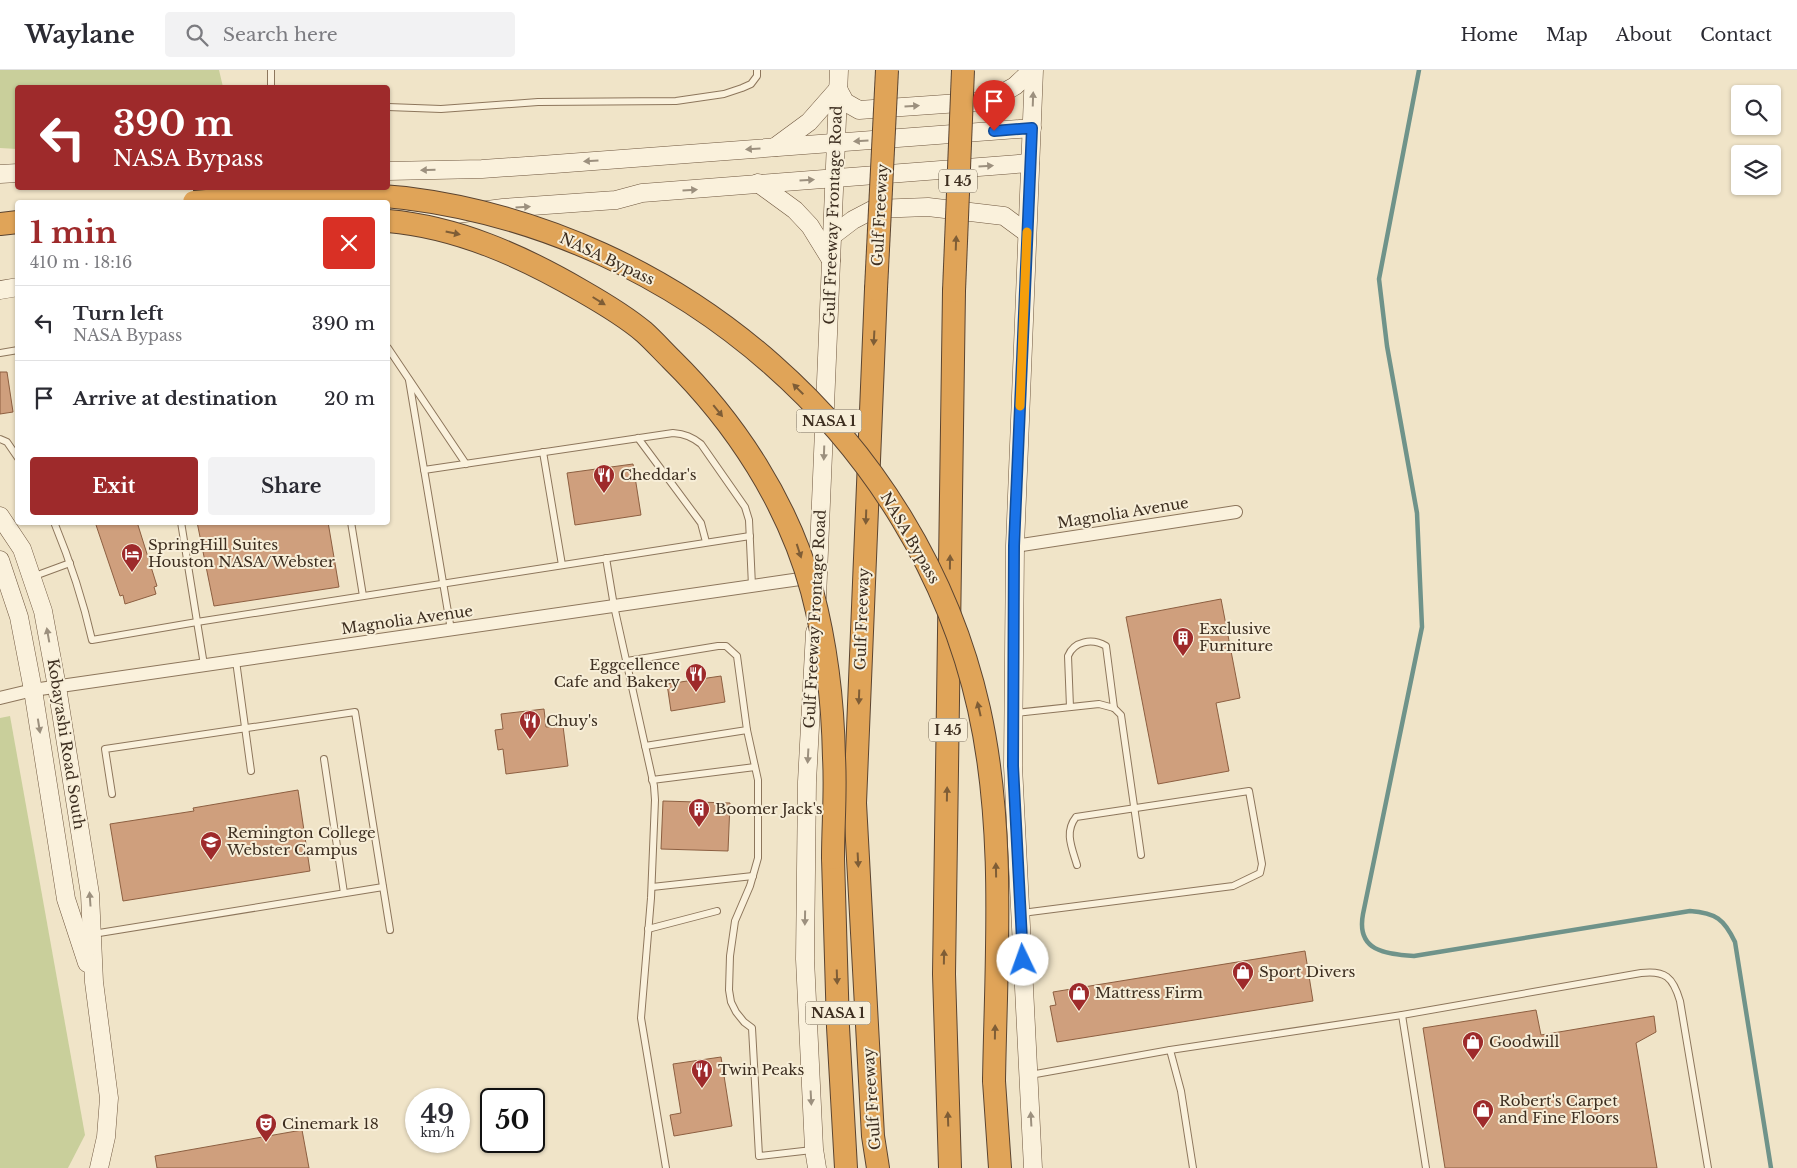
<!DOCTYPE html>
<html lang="en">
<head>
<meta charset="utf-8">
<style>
	:root { --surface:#fff; --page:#f2f2f3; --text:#2b2b33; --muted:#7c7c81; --line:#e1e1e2; --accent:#9e2a2b }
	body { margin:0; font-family:"Libre Baskerville",serif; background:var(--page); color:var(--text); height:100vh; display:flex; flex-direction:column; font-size:19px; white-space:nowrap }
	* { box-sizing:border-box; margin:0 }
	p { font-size:16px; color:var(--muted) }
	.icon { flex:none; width:28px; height:28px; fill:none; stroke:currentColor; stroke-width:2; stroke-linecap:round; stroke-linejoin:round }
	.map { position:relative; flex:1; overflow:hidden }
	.side { position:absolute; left:15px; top:130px; width:375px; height:325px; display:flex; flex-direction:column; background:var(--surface); border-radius:5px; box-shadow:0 1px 4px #0004 }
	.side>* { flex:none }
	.hud { position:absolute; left:15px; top:15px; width:375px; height:105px; border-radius:5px; box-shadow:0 1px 4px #0004; background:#9e2a2b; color:#fff; overflow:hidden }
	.fabs { position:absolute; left:1731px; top:15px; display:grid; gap:10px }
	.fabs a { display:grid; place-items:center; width:50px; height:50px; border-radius:5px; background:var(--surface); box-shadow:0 1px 4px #0004; font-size:25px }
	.speed { position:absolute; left:405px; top:1018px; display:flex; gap:10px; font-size:25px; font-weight:700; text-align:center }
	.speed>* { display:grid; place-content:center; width:65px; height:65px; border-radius:50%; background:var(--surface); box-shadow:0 1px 4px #0004; line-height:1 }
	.speed small { font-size:12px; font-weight:400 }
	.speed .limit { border:2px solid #111; border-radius:8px; background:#fff; color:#111 }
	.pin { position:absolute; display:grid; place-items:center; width:42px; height:42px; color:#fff; margin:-51px -21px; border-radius:50% 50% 50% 0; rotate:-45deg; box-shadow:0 0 5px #0007 }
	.pin .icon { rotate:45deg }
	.me { position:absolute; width:55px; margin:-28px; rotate:357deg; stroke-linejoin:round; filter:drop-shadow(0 0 4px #0008) }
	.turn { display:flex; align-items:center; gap:18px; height:105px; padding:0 15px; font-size:22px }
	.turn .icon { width:65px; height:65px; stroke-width:2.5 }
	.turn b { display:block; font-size:35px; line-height:42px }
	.round { display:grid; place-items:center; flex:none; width:52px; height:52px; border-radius:5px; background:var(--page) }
	.headline { display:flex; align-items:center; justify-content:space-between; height:85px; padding:0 15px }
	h1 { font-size:30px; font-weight:700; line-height:38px; color:var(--accent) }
	.button { display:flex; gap:10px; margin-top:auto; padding:10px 15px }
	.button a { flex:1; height:58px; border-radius:5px; background:var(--accent); color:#fff; font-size:20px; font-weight:700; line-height:58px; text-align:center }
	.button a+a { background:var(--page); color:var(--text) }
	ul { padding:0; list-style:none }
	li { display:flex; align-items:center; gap:15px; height:75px; padding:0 15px; border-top:1px solid var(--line) }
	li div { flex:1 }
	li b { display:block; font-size:19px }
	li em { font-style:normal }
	header { display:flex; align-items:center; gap:30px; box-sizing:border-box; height:70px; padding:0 25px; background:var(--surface); border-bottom:1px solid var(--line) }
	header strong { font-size:24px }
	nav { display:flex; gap:28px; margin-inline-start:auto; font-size:18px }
	.search { width:350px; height:45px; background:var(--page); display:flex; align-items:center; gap:12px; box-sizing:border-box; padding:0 18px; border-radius:5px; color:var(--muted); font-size:19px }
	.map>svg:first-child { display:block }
</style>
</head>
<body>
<header>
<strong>Waylane</strong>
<div class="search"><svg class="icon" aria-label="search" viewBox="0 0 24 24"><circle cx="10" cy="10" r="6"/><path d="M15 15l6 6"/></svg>Search here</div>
<nav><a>Home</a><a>Map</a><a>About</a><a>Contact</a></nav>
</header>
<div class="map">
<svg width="1797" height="1098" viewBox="0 0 1797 1098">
	<rect width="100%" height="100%" fill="#f0e4c8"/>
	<!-- green -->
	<g fill="#c9cf9b">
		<path d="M0,0H219L223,17L18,18L17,79L0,78Z"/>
		<path d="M10,646L85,1065L68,1098H0V648Z"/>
	</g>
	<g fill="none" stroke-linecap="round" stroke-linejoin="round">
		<!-- stream -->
		<path stroke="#6f938a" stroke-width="4.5" d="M1419,0L1379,209L1387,276L1417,443L1422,557L1363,844C1356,881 1385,884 1414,886L1690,841C1716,843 1724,849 1735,872L1771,1098"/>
	</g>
	<!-- building -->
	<g fill="#cf9f7d" stroke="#8d5f41">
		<path d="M0,302H7L13,342L0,344Z"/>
		<path d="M633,394L641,445L575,455L567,403Z"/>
		<path d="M95,452H137L157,516L154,517L156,524L125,534L123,525L120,526Z"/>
		<path d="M197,452H328L339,517L214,536Z"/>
		<path d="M1221,529L1240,628L1216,633L1229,701L1158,714L1126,547Z"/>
		<path d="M721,606L725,632L671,641L667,614Z"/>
		<path d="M544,639L546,657L563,656L568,696L506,704L503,679L498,680L495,660L503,659L501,644Z"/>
		<path d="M298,720L310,801L123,831L110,754L194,741L193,738Z"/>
		<path d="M663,731L730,733L728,781L661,779Z"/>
		<path d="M1305,881L1313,931L1057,972L1050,936L1056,935L1053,922Z"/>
		<path d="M1536,940L1541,965L1654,946L1656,962L1636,973L1657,1098H1445L1423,958Z"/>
		<path d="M721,987L732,1056L674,1066L670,1045L681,1043L673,994Z"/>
		<path d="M302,1060L309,1098H157L155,1086Z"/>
	</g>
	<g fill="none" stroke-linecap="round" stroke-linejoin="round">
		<!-- lane casing -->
		<g stroke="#8d765c" stroke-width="8">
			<g id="lane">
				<path d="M271,18V0"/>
				<path d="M388,37L441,39L538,32L676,31L724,24L742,18L751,14L757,6V0"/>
				<path d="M388,278L466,394"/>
				<path d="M0,283L18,280"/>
				<path d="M409,310L451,560"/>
				<path d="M638,368L701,453L706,472"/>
				<path d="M0,369L7,372L18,388"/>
				<path d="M543,382L562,495"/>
				<path d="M424,400L673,363C685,364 692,367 701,374L745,437L749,450L752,516"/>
				<path d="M54,452C70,491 83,530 92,570L197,552L750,466"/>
				<path d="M181,452L204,595"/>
				<path d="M351,452L363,526"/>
				<path d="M606,488L614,536L654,716L655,730L651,828L641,948L666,1098"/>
				<path d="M32,507L70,493"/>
				<path d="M236,591L251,701"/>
				<path d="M627,591L718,576H726L737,586L747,660L645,676"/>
				<path d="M1070,637L1068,586C1074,571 1092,568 1106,576L1114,638"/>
				<path d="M1015,643L1099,634L1114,638L1121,645L1141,785"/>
				<path d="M747,660L758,710V788L750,816L735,851L730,886L729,920L731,932L736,942L744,952L752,958L759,1086L812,1080"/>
				<path d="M324,689L344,823"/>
				<path d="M652,710L755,697"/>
				<path d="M112,724L105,679L355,642L390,860"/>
				<path d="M652,817L753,806"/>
				<path d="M1022,843L1233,816L1260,803L1262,794L1249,721L1076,747C1064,762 1072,778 1077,795"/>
				<path d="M648,859L717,841"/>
				<path d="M93,864L383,817"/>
				<path d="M1402,945L1426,1098"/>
				<path d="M1170,980L1181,1021L1193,1098"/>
				<path d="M1030,1005L1170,980L1402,945L1641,903C1665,900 1673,907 1680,931L1708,1098"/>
			</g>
		</g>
		<!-- street casing -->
		<g stroke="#8d765c" stroke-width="14">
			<g id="street">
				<path d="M1015,476L1236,442"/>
				<path d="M0,628L33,620L814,507"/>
			</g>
		</g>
		<!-- secondary casing -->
		<g stroke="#6f573f" stroke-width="19">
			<g id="secondary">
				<path d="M838,19L845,32L859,40L988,31L1015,16L1032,0"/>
				<path d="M775,77L809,52L838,19"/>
				<path d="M388,101L482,99L541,95L1032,58"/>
				<path d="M0,104L18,103"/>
				<path d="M758,113L795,140L810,156L831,190"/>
				<path d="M410,150L503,138L616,130L642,123L1030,93"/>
				<path d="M832,166L853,150L874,139L928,137L1004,146L1027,163"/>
				<path d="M0,220L18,217"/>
				<path d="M0,446L22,479L43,541L57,617L90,824L94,912L109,1028L106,1067L99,1098"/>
				<path d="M0,490L19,547L33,620L66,829L87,893"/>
				<path d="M817,528L839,0"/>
				<path d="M815,562L807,712L805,889L814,1079L817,1098"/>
				<path d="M1033,1098L1013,696L1015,476L1034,0"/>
			</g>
		</g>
		<!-- highway casing -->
		<g stroke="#5b4430" stroke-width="24">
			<g id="highway">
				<path d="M0,154L18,152"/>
				<path d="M876,219L855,733L873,1066L878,1098"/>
				<path d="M833,788L838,957L846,1098"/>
				<path d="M994,1011L1000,1098"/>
				<path d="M950,1098L944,904L954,221"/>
			</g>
		</g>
		<!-- lane -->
		<use href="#lane" stroke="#faf1dc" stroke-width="6"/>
		<!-- street -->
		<use href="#street" stroke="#faf1dc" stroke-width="12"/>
		<!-- secondary -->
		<use href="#secondary" stroke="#faf1dc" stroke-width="18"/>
		<!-- highway -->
		<use href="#highway" stroke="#e0a458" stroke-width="22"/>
		<!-- highway-bridge casing -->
		<g stroke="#5b4430" stroke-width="24" stroke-linecap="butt">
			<g id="highway-bridge">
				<path d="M194,132C265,126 335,120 405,128C679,162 918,367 979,639C1006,760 996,888 994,1011"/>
				<path d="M388,151C457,157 522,186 582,221C603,233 625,246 644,262C653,270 662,280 671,289C736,353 788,433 812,521C826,574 833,633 834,688C836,721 833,755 833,788"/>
				<path d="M876,219L887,0"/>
				<path d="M954,221L963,0"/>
			</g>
		</g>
		<!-- highway-bridge -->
		<use href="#highway-bridge" stroke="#e0a458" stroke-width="22"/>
	</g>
	<!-- one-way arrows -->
	<defs><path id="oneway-solid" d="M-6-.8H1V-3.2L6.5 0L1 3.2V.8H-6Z" transform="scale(1.25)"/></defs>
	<g fill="#9c907e">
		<use href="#oneway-solid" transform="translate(1033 29) rotate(-88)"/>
		<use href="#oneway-solid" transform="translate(912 36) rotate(-4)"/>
		<use href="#oneway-solid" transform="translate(861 71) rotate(176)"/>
		<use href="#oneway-solid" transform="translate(753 79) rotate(176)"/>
		<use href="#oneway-solid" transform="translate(591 91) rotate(176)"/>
		<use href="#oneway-solid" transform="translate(986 96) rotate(-4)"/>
		<use href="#oneway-solid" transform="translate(428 100) rotate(179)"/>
		<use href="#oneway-solid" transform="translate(807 110) rotate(-4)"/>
		<use href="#oneway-solid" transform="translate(690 120) rotate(-4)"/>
		<use href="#oneway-solid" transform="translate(523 137) rotate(-4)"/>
		<use href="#oneway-solid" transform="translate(824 383) rotate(92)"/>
		<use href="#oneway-solid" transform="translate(48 565) rotate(-100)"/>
		<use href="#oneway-solid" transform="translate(39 656) rotate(81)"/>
		<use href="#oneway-solid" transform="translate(808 686) rotate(93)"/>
		<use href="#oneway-solid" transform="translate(90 829) rotate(-94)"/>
		<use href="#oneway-solid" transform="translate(805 848) rotate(91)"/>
		<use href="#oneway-solid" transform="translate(811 1028) rotate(87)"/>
		<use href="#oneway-solid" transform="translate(1031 1049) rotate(-93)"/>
	</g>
	<g fill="#7e5d36">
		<use href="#oneway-solid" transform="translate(453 163) rotate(12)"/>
		<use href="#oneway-solid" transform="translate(956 173) rotate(-88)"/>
		<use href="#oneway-solid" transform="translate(599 231) rotate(32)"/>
		<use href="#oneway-solid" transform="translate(874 268) rotate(93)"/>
		<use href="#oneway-solid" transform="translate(798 319) rotate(-135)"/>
		<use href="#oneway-solid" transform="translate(718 341) rotate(51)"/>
		<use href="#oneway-solid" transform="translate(866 447) rotate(92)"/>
		<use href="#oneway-solid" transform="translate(799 481) rotate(72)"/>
		<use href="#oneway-solid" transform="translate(950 492) rotate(-89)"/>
		<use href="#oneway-solid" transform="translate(859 627) rotate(92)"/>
		<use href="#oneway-solid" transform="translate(979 639) rotate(-103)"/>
		<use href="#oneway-solid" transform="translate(947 724) rotate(-89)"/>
		<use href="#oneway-solid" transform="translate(858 790) rotate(87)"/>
		<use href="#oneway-solid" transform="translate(996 800) rotate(-91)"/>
		<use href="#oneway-solid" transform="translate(944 887) rotate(-89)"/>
		<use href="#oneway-solid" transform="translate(837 907) rotate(88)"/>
		<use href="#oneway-solid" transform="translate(995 962) rotate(-89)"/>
		<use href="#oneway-solid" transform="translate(948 1049) rotate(-92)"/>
	</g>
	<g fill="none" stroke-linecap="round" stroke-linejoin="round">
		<!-- route casing -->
		<g stroke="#114b97" stroke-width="12">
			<path id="route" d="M994,61L1032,58L1014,476L1013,696L1023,890"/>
		</g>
		<!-- route -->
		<use href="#route" stroke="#1a73e8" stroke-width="9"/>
		<!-- slow -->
		<path stroke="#f59e0b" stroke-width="9" d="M1020,336L1027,162"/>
	</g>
	<!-- icons -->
	<defs>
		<g id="restaurant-pin" transform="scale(1.125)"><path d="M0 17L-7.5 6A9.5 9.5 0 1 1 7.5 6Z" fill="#9e2a2b" stroke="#f7eed8"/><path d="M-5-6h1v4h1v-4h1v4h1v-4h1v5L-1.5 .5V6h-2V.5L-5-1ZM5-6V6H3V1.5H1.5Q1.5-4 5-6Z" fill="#fff"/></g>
		<g id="hotel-pin" transform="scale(1.125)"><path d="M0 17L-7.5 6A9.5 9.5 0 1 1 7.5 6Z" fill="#9e2a2b" stroke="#f7eed8"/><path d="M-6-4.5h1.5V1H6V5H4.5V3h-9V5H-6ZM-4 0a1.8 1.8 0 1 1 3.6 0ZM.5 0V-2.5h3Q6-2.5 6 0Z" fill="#fff"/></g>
		<g id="building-pin" transform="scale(1.125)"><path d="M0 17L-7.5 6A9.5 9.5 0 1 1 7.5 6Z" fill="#9e2a2b" stroke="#f7eed8"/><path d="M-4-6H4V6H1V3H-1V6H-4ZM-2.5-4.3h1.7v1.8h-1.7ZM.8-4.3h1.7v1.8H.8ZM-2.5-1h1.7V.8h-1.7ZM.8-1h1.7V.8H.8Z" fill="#fff"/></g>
		<g id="university-pin" transform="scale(1.125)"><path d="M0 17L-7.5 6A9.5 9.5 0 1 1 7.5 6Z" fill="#9e2a2b" stroke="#f7eed8"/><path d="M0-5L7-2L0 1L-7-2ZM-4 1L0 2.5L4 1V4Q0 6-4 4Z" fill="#fff"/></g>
		<g id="shop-pin" transform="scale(1.125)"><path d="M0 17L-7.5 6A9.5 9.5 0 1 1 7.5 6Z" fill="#9e2a2b" stroke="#f7eed8"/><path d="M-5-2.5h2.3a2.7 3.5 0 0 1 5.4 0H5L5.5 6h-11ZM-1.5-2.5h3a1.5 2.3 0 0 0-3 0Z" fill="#fff"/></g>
		<g id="theatre-pin" transform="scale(1.125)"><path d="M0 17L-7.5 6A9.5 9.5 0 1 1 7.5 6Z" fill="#9e2a2b" stroke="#f7eed8"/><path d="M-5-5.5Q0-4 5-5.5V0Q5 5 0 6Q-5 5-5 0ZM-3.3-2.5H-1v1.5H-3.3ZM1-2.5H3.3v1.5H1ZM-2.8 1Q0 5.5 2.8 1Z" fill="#fff"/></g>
	</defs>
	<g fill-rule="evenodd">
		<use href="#restaurant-pin" x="604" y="405"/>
		<use href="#hotel-pin" x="132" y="484"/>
		<use href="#building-pin" x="1183" y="568"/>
		<use href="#restaurant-pin" x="696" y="604"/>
		<use href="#restaurant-pin" x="530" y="651"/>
		<use href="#building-pin" x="699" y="739"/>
		<use href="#university-pin" x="211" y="772"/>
		<use href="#shop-pin" x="1243" y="902"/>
		<use href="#shop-pin" x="1079" y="923"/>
		<use href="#shop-pin" x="1473" y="972"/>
		<use href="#restaurant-pin" x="702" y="1000"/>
		<use href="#shop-pin" x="1483" y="1040"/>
		<use href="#theatre-pin" x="266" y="1054"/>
	</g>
	<g text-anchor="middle" stroke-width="4" stroke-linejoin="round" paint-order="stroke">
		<!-- shield labels -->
		<g fill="#f7eed8" stroke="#756857" stroke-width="1">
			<rect x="939" y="99.5" width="38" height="23" rx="4"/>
			<rect x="796.5" y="339.5" width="65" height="23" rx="4"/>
			<rect x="929" y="648.5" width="38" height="23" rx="4"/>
			<rect x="805.5" y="931.5" width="65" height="23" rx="4"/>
		</g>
		<g font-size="14" font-weight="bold" fill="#3d2e20">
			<text x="958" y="116">I 45</text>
			<text x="829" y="356">NASA 1</text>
			<text x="948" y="665">I 45</text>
			<text x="838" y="948">NASA 1</text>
		</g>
		<!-- street labels -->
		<g font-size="15" fill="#3d2e20" stroke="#f7eed8">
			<text transform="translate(833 145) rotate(-88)" y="5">Gulf Freeway Frontage Road</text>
			<text transform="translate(880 145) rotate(-87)" y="5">Gulf Freeway</text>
			<text transform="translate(607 189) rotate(25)" y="5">NASA Bypass</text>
			<text transform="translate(1123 443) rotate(-9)" y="5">Magnolia Avenue</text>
			<text transform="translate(910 468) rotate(60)" y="5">NASA Bypass</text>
			<text transform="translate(815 549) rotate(-87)" y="5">Gulf Freeway Frontage Road</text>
			<text transform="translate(862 549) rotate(-88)" y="5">Gulf Freeway</text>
			<text transform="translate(407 550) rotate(-8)" y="5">Magnolia Avenue</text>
			<text transform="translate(66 674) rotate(81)" y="5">Kobayashi Road South</text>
			<text transform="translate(872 1029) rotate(-94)" y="5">Gulf Freeway</text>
		</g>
		<!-- poi labels -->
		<g font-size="15" fill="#3d2e20" stroke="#f7eed8" text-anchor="start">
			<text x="620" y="410">Cheddar's</text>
			<text x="148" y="480">SpringHill Suites<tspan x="148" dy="17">Houston NASA/Webster</tspan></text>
			<text x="1199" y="564">Exclusive<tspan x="1199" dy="17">Furniture</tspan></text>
			<text x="680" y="600" text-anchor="end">Eggcellence<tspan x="680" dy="17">Cafe and Bakery</tspan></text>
			<text x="546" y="656">Chuy's</text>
			<text x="715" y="744">Boomer Jack's</text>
			<text x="227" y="768">Remington College<tspan x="227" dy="17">Webster Campus</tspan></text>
			<text x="1259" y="907">Sport Divers</text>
			<text x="1095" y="928">Mattress Firm</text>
			<text x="1489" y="977">Goodwill</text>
			<text x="718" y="1005">Twin Peaks</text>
			<text x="1499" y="1036">Robert's Carpet<tspan x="1499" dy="17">and Fine Floors</tspan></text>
			<text x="282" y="1059">Cinemark 18</text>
		</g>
	</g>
</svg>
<div class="fabs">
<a><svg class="icon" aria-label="search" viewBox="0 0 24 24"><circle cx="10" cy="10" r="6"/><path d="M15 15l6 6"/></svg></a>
<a><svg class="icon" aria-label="layers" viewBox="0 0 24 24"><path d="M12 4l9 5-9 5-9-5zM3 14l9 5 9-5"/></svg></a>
</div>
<div class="speed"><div>49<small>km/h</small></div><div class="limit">50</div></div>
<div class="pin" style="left:994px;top:61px;background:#d93025"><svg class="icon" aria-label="arrive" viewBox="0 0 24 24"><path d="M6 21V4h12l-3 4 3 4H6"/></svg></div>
<svg class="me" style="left:1023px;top:890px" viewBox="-20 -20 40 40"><circle r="19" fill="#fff"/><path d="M0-13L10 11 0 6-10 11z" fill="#1a73e8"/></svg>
<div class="hud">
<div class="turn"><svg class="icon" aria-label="left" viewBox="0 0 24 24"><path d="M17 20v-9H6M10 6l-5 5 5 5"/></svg><div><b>390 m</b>NASA Bypass</div></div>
</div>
<section class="side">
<div class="headline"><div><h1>1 min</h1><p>410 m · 18:16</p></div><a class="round" style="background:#d93025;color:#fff"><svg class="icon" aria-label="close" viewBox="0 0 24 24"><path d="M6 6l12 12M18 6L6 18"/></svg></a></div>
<ul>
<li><svg class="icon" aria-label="left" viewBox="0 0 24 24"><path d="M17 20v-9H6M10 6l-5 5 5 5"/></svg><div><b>Turn left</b><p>NASA Bypass</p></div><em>390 m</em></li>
<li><svg class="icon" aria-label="arrive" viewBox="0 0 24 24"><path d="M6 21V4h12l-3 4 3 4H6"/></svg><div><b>Arrive at destination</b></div><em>20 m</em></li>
</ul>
<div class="button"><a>Exit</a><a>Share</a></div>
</section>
</div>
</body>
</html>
